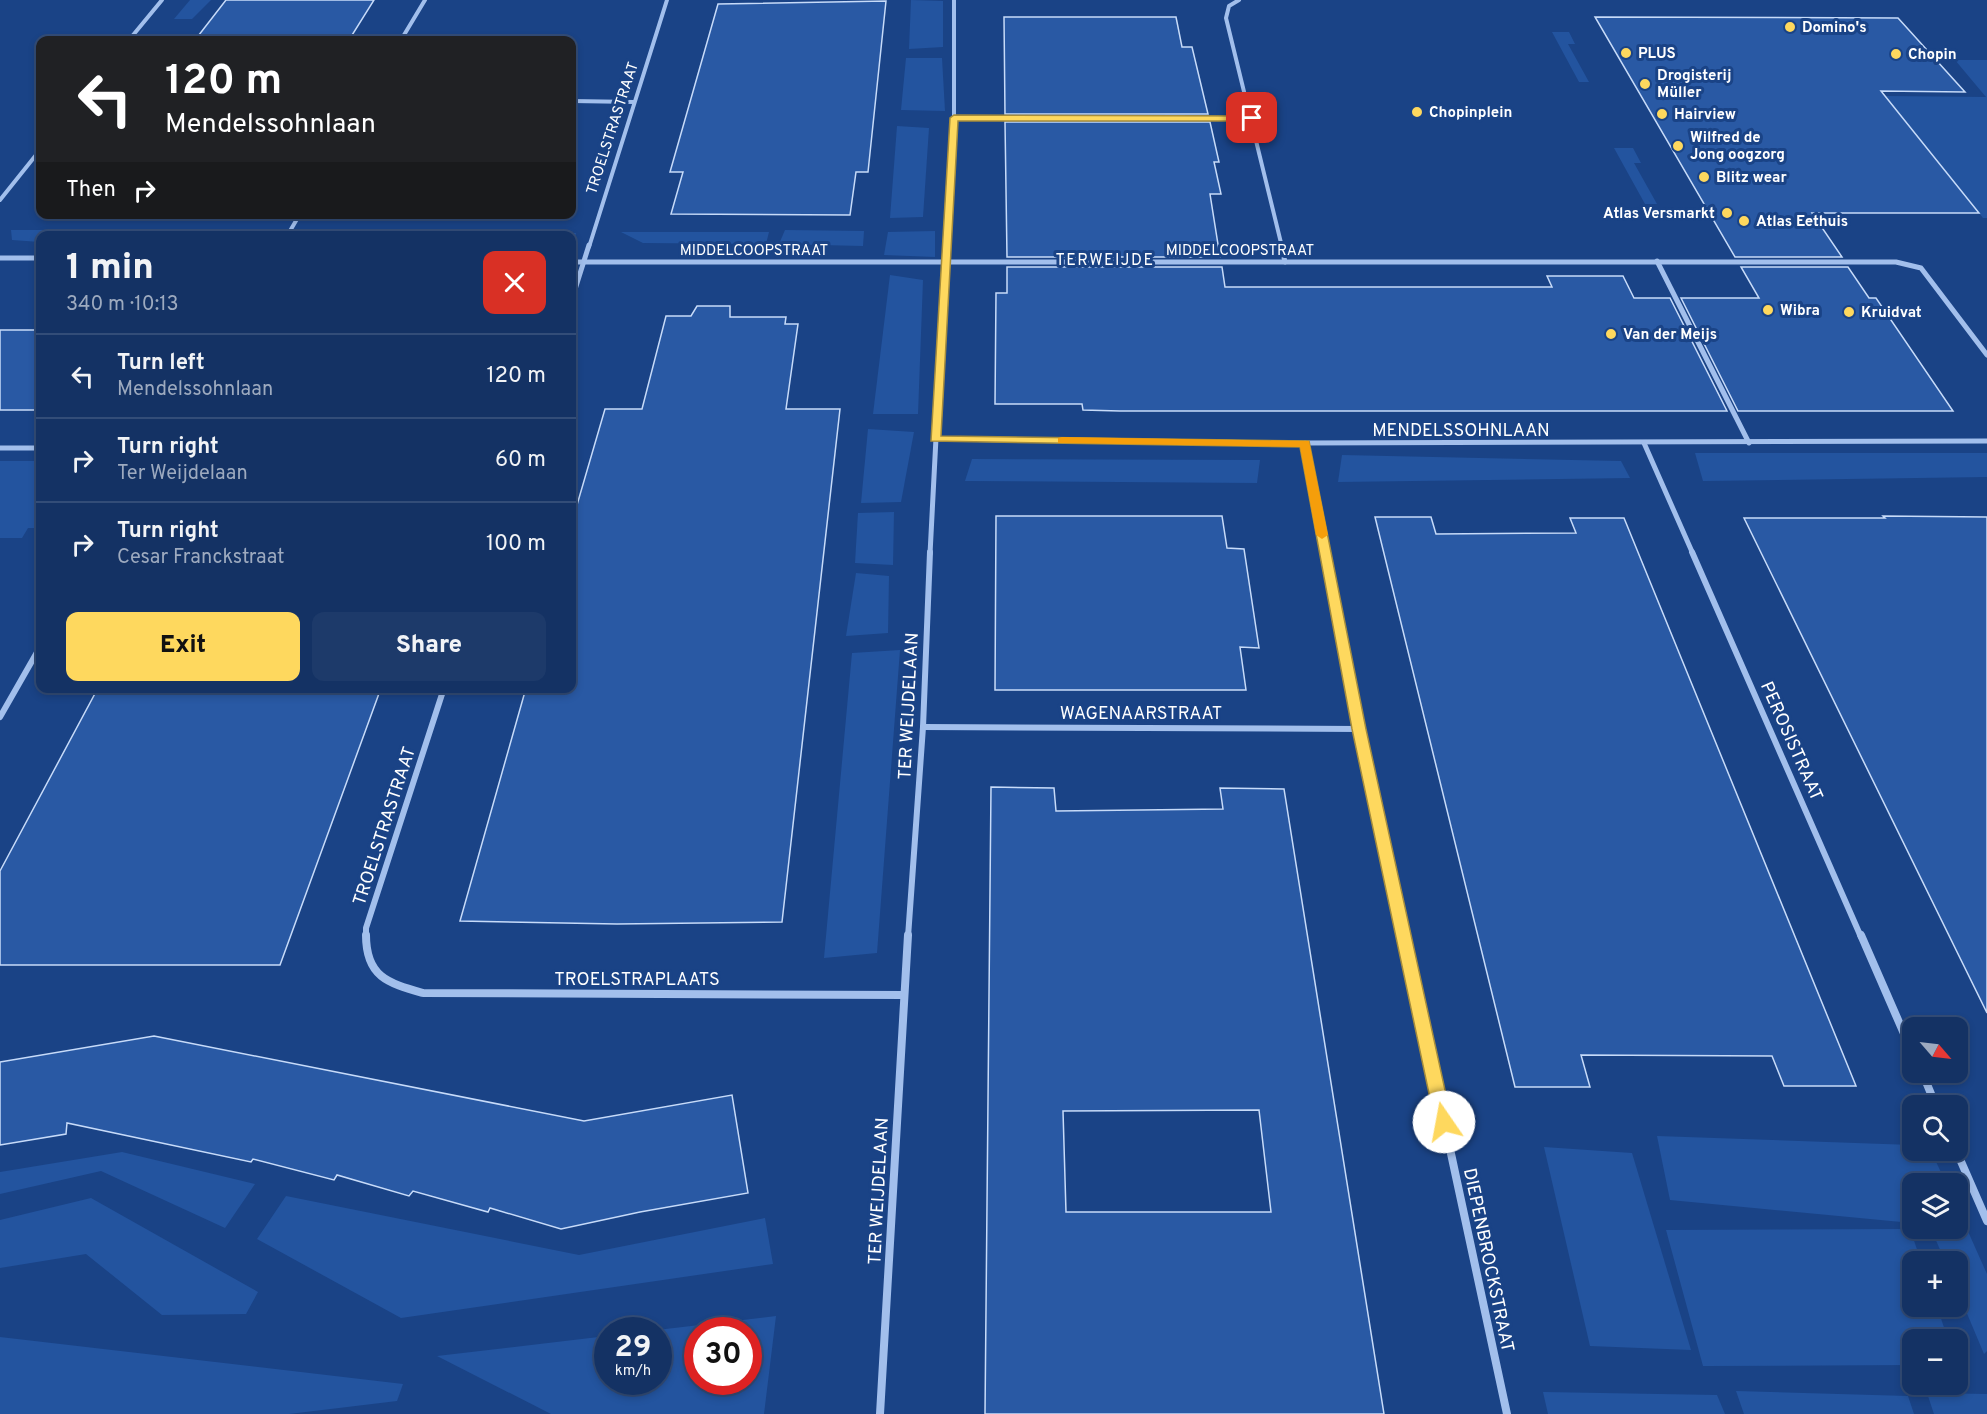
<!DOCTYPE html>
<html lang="en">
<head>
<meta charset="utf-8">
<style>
	:root { --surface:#143264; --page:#1d3a6a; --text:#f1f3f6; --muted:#9daabf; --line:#334d78; --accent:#fed85e }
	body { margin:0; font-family:Overpass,sans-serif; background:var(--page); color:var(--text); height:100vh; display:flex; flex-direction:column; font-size:22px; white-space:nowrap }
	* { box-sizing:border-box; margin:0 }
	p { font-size:20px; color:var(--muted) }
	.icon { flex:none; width:33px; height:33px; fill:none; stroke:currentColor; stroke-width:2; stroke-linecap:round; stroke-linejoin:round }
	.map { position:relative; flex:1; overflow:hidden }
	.sheet { position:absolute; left:36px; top:231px; width:540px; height:462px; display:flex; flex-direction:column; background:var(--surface); border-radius:12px; box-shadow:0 3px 9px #0003,0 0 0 2px var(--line) }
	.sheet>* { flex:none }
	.guide { position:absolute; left:36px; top:36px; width:540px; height:183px; border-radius:12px; box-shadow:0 3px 9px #0003,0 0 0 2px var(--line); background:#202124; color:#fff; overflow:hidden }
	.needle { width:39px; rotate:118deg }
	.tools { position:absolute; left:1902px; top:1017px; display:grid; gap:12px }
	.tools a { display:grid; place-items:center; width:66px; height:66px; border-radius:12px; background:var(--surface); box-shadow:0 3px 9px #0003,0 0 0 2px var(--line); font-size:30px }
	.speed { position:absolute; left:594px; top:1317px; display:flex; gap:12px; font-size:30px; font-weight:700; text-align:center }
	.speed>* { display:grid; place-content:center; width:78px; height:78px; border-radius:50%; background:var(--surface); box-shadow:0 3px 9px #0003,0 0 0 2px var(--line); line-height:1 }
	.speed small { font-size:15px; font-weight:400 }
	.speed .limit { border:9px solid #d22; background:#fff; color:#111 }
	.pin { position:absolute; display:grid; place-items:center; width:51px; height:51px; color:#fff; margin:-26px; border-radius:12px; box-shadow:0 3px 9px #0006 }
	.me { position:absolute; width:66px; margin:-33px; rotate:348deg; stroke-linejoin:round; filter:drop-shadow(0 0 4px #0008) }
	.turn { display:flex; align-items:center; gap:21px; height:126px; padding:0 30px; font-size:27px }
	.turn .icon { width:78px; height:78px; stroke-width:2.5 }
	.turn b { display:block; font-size:42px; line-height:51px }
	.then { display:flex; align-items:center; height:57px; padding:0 30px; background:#0003; gap:12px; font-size:22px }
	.round { display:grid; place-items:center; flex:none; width:63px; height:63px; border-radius:12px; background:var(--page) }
	.overview { display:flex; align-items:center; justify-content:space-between; height:102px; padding:0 30px }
	h1 { font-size:36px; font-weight:800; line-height:45px }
	.button { display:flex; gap:12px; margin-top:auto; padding:12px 30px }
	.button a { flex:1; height:69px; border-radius:12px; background:var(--accent); color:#111; font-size:24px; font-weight:800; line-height:69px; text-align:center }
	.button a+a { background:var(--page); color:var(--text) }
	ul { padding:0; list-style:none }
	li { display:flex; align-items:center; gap:18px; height:84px; padding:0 30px; border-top:2px solid var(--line) }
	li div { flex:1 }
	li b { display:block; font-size:22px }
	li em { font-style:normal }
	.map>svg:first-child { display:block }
</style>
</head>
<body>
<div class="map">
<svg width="1987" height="1414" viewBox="0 0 1987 1414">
	<rect width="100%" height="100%" fill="#1a4386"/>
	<!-- green -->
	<g fill="#23549f" fill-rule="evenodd">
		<path d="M190,0H211L192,19H174Z"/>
		<path d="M911,0L943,1V47L909,49Z"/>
		<path d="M1552,32H1569L1575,44H1568L1589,82H1579Z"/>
		<path d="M906,58H942L945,111L901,110Z"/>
		<path d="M1955,60H1987V218H1983L1885,96L1986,97Z"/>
		<path d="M897,126L929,128L923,217L890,218Z"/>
		<path d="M1614,148H1633L1641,163H1634L1657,204H1645Z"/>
		<path d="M11,230H69L64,235L40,236V242L12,240Z"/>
		<path d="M280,230L277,235H192L193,231Z"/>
		<path d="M785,230L864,231L863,246L779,244Z"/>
		<path d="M321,231L576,233L572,247V236H325Z"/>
		<path d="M935,231V257L884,255L888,232Z"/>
		<path d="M621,232H769L766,244L643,243Z"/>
		<path d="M890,275L923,280L918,414H873Z"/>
		<path d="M868,429L914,432L901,502L861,503Z"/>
		<path d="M1695,453H1987V477L1703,481Z"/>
		<path d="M1342,455L1621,461L1630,478L1338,482Z"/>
		<path d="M972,459L1260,460L1257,483L965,481Z"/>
		<path d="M0,461H40V528H28L22,538H0Z"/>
		<path d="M894,512L893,565L855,563L858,513Z"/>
		<path d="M856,573L889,576L888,633L846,636Z"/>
		<path d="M900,650L877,953L824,958L852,653Z"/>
		<path d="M1657,1136L1912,1145V1150L1931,1151L1946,1183L1912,1184V1223L1670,1200Z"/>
		<path d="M1544,1147L1632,1153L1691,1350L1590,1346Z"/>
		<path d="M122,1152L255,1184L225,1228L101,1171L0,1194V1172Z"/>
		<path d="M286,1196L579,1255L765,1218L773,1264L401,1318L257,1239Z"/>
		<path d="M91,1198L258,1292L246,1314L162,1315L86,1254L0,1268V1220Z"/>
		<path d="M1958,1209L1987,1274V1351L1984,1354L1958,1292V1262L1945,1261L1931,1229L1958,1228Z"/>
		<path d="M1910,1229L1921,1261L1912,1262V1306L1937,1307L1948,1339L1912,1340V1365L1703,1366L1666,1230Z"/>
		<path d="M776,1316L764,1414H551L437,1356L607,1336L608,1382H658L657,1330ZM698,1330H748V1382H698Z"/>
		<path d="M0,1337L403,1384L397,1401L289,1414H0Z"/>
		<path d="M1736,1391L1908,1396L1914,1414H1744Z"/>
		<path d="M1543,1392L1717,1395L1725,1414H1548Z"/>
		<path d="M1927,1393L1987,1394V1414H1934Z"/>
	</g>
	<!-- building -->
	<g fill="#2959a4" stroke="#c7dbf9" stroke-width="1.5" fill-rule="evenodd">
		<path d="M226,0H374L349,40H195Z"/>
		<path d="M886,1L868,172H856L850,215L671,214L683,172H670L718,4Z"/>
		<path d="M1004,17H1176L1182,47H1192L1208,114H1005Z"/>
		<path d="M1595,17L1898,18L1965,92L1881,91L1979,213H1812L1842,257H1735Z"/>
		<path d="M1005,122H1210L1219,162H1214L1221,194H1210L1220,257H1007Z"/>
		<path d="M1007,267H1222L1225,287H1552L1547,276H1623L1634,298H1670L1727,411H1120L1083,410L1082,404H995L996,293H1007Z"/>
		<path d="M1741,267H1848L1869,298H1876L1953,411H1738L1681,298H1759Z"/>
		<path d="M697,306H730V317H786L785,324H798L786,409H840L782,922L617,924L460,921L526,688H572V522L605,409H642L666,316H691Z"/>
		<rect x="0" y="330" width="40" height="80"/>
		<path d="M996,516H1222L1227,548L1244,549L1259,648L1240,647L1246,690H995Z"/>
		<path d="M1883,516L1987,517V1013L1744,518H1885Z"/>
		<path d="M1375,517H1431L1436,534L1576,533L1570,518H1624L1856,1086H1784L1772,1056L1581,1055L1590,1087H1515Z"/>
		<path d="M98,688H381L280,965H0V871Z"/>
		<path d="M991,787L1054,788L1056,811L1223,809L1220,788L1284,789L1384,1414H985ZM1259,1110L1271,1212H1066L1063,1111Z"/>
		<path d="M154,1036L584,1121L732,1095L748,1193L640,1212L561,1229L490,1208L488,1212L413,1191L409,1196L337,1175L334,1180L253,1159L251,1162L67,1123L66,1134L0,1145V1062Z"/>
	</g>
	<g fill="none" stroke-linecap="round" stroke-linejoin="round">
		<!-- street-far3 -->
		<g stroke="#a2bfec" stroke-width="4">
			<path d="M1239,0L1229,6L1226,18L1282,247"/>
			<path d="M129,40L162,0"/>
			<path d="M401,40L425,0"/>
			<path d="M572,101L634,102"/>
			<path d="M954,118H1252"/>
			<path d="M0,200L40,150"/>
			<path d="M287,236L300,214"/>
			<path d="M589,247L667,0"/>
			<path d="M946,247L954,118V0"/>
		</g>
		<!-- street-far2 -->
		<g stroke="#a2bfec" stroke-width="5">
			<path d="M1281,245L1285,262"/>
			<path d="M0,258H40"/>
			<path d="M1657,261L1749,443"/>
			<path d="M572,262H1896L1921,268L1987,355"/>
			<path d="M572,299L589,245"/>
			<path d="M935,439L1305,443L1987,441"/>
			<path d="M1305,443L1326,554"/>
			<path d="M1644,443L1693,554"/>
			<path d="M0,448H40"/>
			<path d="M930,554L946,245"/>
		</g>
		<!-- street-far1 -->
		<g stroke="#a2bfec" stroke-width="6">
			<path d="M1326,552L1359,729L1404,937"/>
			<path d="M1692,552L1861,937"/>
			<path d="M0,717L40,647"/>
			<path d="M923,727L1359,729"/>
			<path d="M366,937V928L444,688"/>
			<path d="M908,937L923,727L930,552"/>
		</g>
		<!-- street -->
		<g stroke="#a2bfec" stroke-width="8">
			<path d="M366,935C366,977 388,983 423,993L904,995"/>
			<path d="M1404,935L1507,1414"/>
			<path d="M1861,935L1912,1052"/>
			<path d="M1922,1072L1936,1106"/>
			<path d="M1956,1150L1987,1221"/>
			<path d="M880,1414L908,935"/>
		</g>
	</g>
	<!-- route -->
	<path fill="#fed85e" stroke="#a58c3d" stroke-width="1.5" d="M954,115L1252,116L1256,118L1252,121H958L941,436L1309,441L1366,729L1452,1122L1450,1127L1444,1129L1438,1127L1435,1122L1352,729L1300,447L931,441L950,118Z"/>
	<!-- slow -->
	<path fill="#f59e0b" d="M1062,437L1309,441L1328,535L1322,539L1316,535L1300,447L1058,443V438Z"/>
	<!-- markers -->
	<g fill="#fed85e" stroke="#1a4386" stroke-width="2">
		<circle cx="1790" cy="27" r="6"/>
		<circle cx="1626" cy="53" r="6"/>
		<circle cx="1896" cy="54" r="6"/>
		<circle cx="1645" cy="84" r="6"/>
		<circle cx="1417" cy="112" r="6"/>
		<circle cx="1662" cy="114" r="6"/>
		<circle cx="1678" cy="146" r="6"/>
		<circle cx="1704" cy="177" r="6"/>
		<circle cx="1727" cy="213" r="6"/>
		<circle cx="1744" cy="221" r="6"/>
		<circle cx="1768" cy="310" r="6"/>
		<circle cx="1849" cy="312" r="6"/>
		<circle cx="1611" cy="334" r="6"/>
	</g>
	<g text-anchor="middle" stroke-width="6" stroke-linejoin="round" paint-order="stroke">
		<!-- far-poi labels -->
		<g font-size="15" font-weight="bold" fill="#fff" stroke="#1a4386" text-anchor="start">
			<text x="1802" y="32">Domino's</text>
			<text x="1638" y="58">PLUS</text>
			<text x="1908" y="59">Chopin</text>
			<text x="1657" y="80">Drogisterij<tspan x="1657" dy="17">Müller</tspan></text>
			<text x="1429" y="117">Chopinplein</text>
			<text x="1674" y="119">Hairview</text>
			<text x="1690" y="142">Wilfred de<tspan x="1690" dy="17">Jong oogzorg</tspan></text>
			<text x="1716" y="182">Blitz wear</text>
			<text x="1715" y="218" text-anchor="end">Atlas Versmarkt</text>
			<text x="1756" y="226">Atlas Eethuis</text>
			<text x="1780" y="315">Wibra</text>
			<text x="1861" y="317">Kruidvat</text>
			<text x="1623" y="339">Van der Meijs</text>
		</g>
		<!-- far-street labels -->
		<g font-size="15" fill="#fff" stroke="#1a4386">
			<text transform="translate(612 128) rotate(-72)" y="5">TROELSTRASTRAAT</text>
			<text x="754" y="255">MIDDELCOOPSTRAAT</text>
			<text x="1240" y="255">MIDDELCOOPSTRAAT</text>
		</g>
		<!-- far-neighbourhood labels -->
		<g font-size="16" letter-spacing="1.5" fill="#fff" stroke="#1a4386">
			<text x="1105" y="265">TERWEIJDE</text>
		</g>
		<!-- street labels -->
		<g font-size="18" fill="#fff" stroke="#1a4386">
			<text x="1461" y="436">MENDELSSOHNLAAN</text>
			<text transform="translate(908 706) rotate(-87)" y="6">TER WEIJDELAAN</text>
			<text x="1141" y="719">WAGENAARSTRAAT</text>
			<text transform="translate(1792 741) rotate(66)" y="6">PEROSISTRAAT</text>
			<text transform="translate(384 826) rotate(-72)" y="6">TROELSTRASTRAAT</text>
			<text x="637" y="985">TROELSTRAPLAATS</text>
			<text transform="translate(878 1191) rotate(-87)" y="6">TER WEIJDELAAN</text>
			<text transform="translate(1489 1260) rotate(78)" y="6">DIEPENBROCKSTRAAT</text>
		</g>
	</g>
</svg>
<div class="tools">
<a><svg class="needle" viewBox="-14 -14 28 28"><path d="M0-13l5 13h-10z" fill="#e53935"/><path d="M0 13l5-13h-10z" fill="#9daabf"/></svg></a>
<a><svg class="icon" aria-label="search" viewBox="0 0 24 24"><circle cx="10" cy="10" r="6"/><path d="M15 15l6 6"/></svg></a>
<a><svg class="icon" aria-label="layers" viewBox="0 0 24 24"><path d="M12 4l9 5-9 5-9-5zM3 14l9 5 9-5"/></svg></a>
<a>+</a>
<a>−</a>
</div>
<div class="speed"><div>29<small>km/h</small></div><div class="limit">30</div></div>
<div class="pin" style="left:1252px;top:118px;background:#d93025"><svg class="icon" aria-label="arrive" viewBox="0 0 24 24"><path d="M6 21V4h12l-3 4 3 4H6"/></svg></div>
<svg class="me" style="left:1444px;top:1122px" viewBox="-20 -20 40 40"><circle r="19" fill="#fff"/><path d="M0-13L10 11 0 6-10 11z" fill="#fed85e"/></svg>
<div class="guide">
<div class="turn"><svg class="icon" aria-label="left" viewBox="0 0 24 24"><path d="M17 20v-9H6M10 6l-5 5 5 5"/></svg><div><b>120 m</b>Mendelssohnlaan</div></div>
<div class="then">Then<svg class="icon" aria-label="right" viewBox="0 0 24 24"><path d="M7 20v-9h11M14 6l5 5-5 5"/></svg></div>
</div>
<section class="sheet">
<div class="overview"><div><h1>1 min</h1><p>340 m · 10:13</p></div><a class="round" style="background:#d93025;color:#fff"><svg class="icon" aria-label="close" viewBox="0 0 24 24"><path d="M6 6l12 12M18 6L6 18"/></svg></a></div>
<ul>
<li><svg class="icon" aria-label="left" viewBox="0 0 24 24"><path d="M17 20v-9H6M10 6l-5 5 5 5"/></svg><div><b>Turn left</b><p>Mendelssohnlaan</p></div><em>120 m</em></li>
<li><svg class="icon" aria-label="right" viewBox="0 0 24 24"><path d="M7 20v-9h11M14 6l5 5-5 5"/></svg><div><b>Turn right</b><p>Ter Weijdelaan</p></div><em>60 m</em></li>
<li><svg class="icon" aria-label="right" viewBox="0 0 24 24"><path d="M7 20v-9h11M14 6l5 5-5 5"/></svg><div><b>Turn right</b><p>Cesar Franckstraat</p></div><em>100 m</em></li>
</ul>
<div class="button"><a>Exit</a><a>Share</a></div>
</section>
</div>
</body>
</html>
